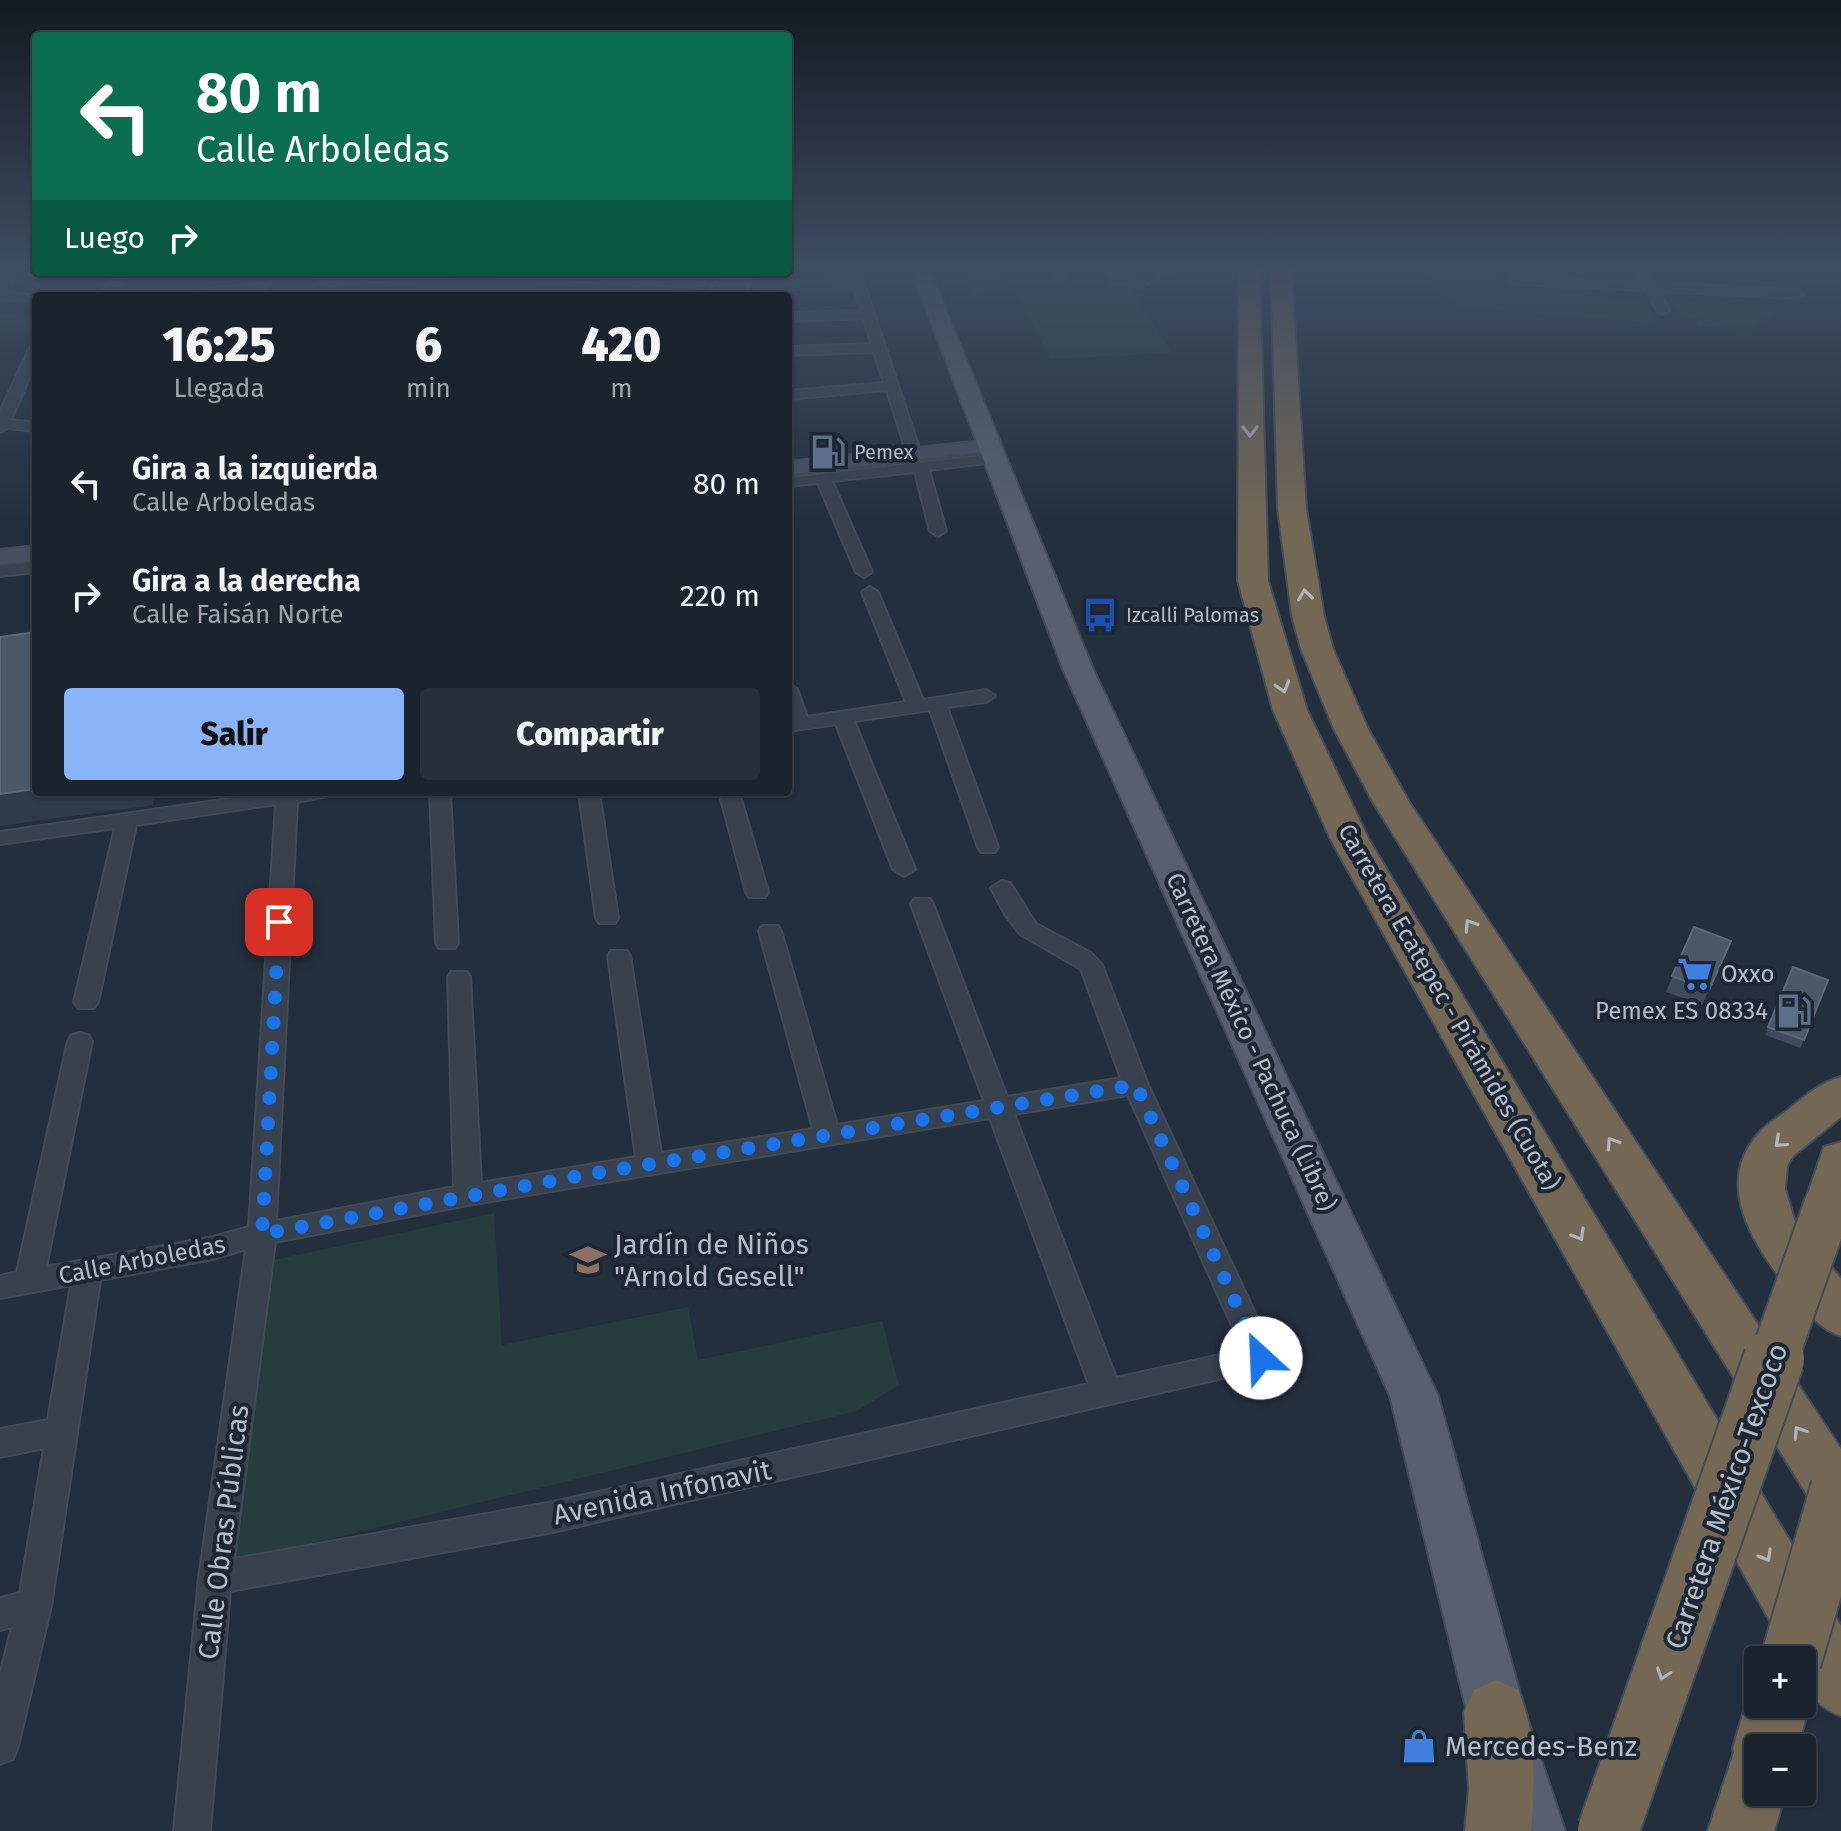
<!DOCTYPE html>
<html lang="es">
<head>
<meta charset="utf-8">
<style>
	:root { --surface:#1b232e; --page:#282f3a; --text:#f1f3f6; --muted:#a0a4aa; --line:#39404a; --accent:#8ab4f8 }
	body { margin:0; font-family:"Fira Sans",sans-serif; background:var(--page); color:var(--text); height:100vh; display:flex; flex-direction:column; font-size:30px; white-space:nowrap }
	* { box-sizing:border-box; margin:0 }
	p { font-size:26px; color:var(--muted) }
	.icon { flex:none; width:44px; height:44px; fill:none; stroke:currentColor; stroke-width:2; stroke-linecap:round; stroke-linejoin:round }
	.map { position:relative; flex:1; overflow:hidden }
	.sheet { position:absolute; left:32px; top:292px; width:760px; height:504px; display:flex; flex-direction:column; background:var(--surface); border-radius:8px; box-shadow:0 2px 6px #0004,0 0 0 2px var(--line) }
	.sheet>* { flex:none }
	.banner { position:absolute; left:32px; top:32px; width:760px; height:244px; border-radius:8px; box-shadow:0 2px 6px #0004,0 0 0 2px var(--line); background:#0b6e4f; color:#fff; overflow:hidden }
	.fabs { position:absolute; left:1744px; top:1646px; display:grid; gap:16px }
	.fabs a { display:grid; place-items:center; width:72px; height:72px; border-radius:8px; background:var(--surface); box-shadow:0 2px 6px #0004,0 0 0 2px var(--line); font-size:40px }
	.pin { position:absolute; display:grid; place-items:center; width:68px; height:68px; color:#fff; margin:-34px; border-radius:16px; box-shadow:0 4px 12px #0006 }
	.me { position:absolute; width:88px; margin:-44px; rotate:335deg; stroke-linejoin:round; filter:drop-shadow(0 0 6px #0008) }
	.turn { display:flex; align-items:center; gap:28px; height:168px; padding:0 32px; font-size:36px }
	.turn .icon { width:104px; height:104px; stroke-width:2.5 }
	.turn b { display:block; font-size:56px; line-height:68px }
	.then { display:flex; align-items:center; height:76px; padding:0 32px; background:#0003; gap:16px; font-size:30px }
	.eta { display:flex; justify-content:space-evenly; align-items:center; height:136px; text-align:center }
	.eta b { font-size:48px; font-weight:800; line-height:56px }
	.cta { display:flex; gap:16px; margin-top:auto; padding:16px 32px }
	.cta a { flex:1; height:92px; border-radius:8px; background:var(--accent); color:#111; font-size:32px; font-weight:800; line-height:92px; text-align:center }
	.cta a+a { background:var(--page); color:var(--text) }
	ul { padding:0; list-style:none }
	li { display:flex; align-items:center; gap:24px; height:112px; padding:0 32px }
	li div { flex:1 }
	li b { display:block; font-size:30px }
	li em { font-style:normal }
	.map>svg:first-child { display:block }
</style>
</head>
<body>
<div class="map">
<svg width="1841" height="1831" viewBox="0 0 1841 1831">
	<rect width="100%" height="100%" fill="#242f3e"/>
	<!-- green -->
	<g fill="#263c3f">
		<path d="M962,269H994L1004,288L973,293Z"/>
		<path d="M1420,269H1491L1499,291L1645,300L1657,323L1453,307Z"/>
		<path d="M1129,287L1172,353L1050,359L1017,293Z"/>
		<path d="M1667,300L1789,307L1750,329L1699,326L1696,318L1681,317L1678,308L1671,307Z"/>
		<path d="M0,314L36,315V326L30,331L0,334Z"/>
		<path d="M494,1213L502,1345L688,1307L698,1360L882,1321L899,1385L857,1411L231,1563L259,1263Z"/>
	</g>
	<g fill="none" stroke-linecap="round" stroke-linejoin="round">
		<!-- street casing -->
		<g stroke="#414a57" stroke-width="4">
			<g id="street">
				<path d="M5,269H17L7,292L41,296H36V301L0,299V281Z"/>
				<path d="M859,269L921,454L919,457L914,458L907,454L887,390L788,399V391L884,383L874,352L788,355V347L872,344L863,318L788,321V313L861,311L854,288L738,290L473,275L323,285L317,281L323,277L415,272H539L738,282L852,281L848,270Z"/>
				<path d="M1052,269H1064L1065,280H1057Z"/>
				<path d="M1105,269H1117L1121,277L1148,283L1142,287L1113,282Z"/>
				<path d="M1155,269H1167L1171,275L1161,277Z"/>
				<path d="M1635,269H1647L1655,283L1797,290L1803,294L1797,298L1659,291L1669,310L1663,314L1659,313L1646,290L1515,284L1509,280L1515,276L1643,283Z"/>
				<path d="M119,272H131L109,296H96Z"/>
				<path d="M262,283L266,284V290L213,296H174L180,292Z"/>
				<path d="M36,343V362L11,420L36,423V431L7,428L0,432V412L30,347Z"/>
				<path d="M997,454L1004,458L1002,461L929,470L946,531L938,536L930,531L915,472L832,481L872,572L864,577L856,572L818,483L788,486V478Z"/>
				<path d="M36,562V572L0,576V566Z"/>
				<path d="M870,587L878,592L923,700L986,690L995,696L986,702L947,707L998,847L995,852H981L978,847L930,710L854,721L915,869L904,876L893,869L836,724L788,731V684L797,689L807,717L906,702L862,592Z"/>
				<path d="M277,792H331L328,796L297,802L276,1221L454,1187L448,977L451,972H467L470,977L481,1183L636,1157L608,956L611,951H627L630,956L661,1153L813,1129L759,931L762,926H778L781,931L837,1125L984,1101L911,904L914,899H930L933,904L1007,1097L1121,1078L1081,969L1020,934L1005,914L991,888L1002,881L1010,883L1036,924L1091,953L1102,965L1148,1085L1276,1358L1271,1367L553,1532L230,1591L210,1831H174L199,1578L246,1249L213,1259L100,1280L51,1606L18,1746L13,1759L0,1764V1675L12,1627L0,1630V1598L20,1593L44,1448L0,1457V1429L48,1420L71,1285L0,1298V1276L17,1272L68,1041L72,1035L80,1033L88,1035L92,1041L46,1267L213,1237L249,1227L276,804L136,825L98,1002L94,1008H78L74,1002L115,828L0,844V832ZM1128,1095L1243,1350L1116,1378L1014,1114ZM990,1118L1089,1384L553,1502L234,1559L275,1242L468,1205Z"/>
				<path d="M430,792H450L458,943L455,948H439L436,943Z"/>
				<path d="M579,792H599L618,918L615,923H599L596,918Z"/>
				<path d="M719,792H739L768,892L765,897H749L746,892Z"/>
			</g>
		</g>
		<!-- secondary casing -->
		<g stroke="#414a57" stroke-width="4">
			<g id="secondary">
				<path d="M991,440L998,442L1001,446L998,450L788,474V462Z"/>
				<path d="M36,546V560L0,564V550Z"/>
			</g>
		</g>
		<!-- primary casing -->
		<g stroke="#414a57" stroke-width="4">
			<path id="primary" d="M911,269H929L1093,669L1438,1396L1525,1712L1565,1831H1505L1467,1712L1390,1396L1063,669Z"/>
		</g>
		<!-- highway casing -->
		<g stroke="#434c59" stroke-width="4">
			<g id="highway">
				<path d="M1239,269H1259L1268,581L1307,710L1369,840L1841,1626V1716C1814,1705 1802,1690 1802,1660H1792L1331,840L1273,710L1238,581Z"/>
				<path d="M1271,269H1291L1306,509L1324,616L1333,649L1368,729L1409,802L1841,1449V1524L1821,1517L1373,802L1334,729L1301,649L1292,616L1278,509Z"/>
				<path d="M1841,1077V1117L1793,1156L1787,1166L1785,1189L1795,1222L1841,1279V1336C1815,1327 1801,1305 1784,1283C1750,1240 1714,1179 1761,1131C1767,1124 1777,1118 1785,1112C1803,1098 1819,1083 1841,1077Z"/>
				<path d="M1841,1142V1220L1828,1224L1811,1218L1804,1205L1824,1147Z"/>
				<path d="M1496,1680L1518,1690C1537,1733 1535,1784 1531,1831H1465L1469,1789L1464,1712L1474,1690Z"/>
				<path d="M1758,1681V1704H1802V1686L1810,1704L1797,1748H1758V1792H1786L1774,1831H1708L1734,1752L1733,1748L1746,1704Z"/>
			</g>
		</g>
		<!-- street -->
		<use href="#street" fill="#38414e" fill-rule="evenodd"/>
		<!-- secondary -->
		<use href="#secondary" fill="#465061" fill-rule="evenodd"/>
		<!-- primary -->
		<use href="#primary" fill="#56606e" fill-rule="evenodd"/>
		<!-- highway -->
		<use href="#highway" fill="#746855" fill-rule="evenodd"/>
		<!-- highway-bridge-far1 casing -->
		<g stroke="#434c59" stroke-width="51" stroke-linecap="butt">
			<path id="highway-bridge-far1" d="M1773,1361L1828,1205"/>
		</g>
		<!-- highway-bridge casing -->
		<g stroke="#434c59" stroke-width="64" stroke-linecap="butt">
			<g id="highway-bridge">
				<path d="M1791,1660L1841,1489"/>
				<path d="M1608,1831L1774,1359"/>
			</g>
		</g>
		<!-- highway-bridge-far1 -->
		<use href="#highway-bridge-far1" stroke="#746855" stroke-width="47"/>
		<!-- highway-bridge -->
		<use href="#highway-bridge" stroke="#746855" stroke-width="60"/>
	</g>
	<!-- wall -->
	<g fill="#3f4b5c">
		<path d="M1694,927L1731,941L1702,1005L1666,992Z"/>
		<path d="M1793,967L1804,1040L1800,1048L1765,1035Z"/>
	</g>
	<!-- shaded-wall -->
	<g fill="#2f3b4b">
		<path d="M754,276L755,293L753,296H745Z"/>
		<path d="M36,789V792H156L153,805L0,826V794Z"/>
	</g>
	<!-- building -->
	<g fill="#4b5868" stroke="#5c6777" stroke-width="2">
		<path d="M721,275L754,276L745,296H704Z"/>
		<path d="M36,632V789L0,794V637Z"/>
		<path d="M1694,927L1731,941L1709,990L1672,976Z"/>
		<path d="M1793,967L1828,980L1804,1040L1768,1027Z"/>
	</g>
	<!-- one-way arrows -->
	<defs><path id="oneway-chevron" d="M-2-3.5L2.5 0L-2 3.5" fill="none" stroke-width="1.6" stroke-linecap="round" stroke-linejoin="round" transform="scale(2)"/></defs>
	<g stroke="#aeb4bd">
		<use href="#oneway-chevron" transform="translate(1250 431) rotate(90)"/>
		<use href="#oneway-chevron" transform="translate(1305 595) rotate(-98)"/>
		<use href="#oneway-chevron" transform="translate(1283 687) rotate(73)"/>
		<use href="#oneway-chevron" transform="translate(1470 925) rotate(-123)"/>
		<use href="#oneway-chevron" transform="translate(1780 1142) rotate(138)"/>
		<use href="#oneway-chevron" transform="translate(1612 1143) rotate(-123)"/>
		<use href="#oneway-chevron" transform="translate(1579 1235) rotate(60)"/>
		<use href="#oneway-chevron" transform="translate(1799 1432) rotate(-123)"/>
		<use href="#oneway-chevron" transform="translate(1766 1556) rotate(60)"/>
		<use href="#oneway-chevron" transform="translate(1663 1674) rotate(109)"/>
	</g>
	<!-- sky -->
	<linearGradient id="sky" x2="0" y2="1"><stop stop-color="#141a22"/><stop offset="0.51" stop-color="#3f4d63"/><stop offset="1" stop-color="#3f4d63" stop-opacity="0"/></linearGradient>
	<rect width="1841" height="525" fill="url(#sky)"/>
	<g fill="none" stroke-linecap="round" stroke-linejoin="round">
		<!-- route -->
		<path stroke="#1a73e8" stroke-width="14" stroke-dasharray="0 25.2" d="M279,922L262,1234L590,1174L1136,1085L1261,1358"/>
	</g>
	<!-- icons -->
	<defs>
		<g id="fuel-bare" transform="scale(2.76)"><path d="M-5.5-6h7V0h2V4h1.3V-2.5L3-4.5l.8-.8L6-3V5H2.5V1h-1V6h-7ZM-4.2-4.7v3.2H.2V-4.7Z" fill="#5c6f8a" stroke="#1d2633" stroke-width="2.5" paint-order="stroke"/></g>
		<g id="bus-bare" transform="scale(2.76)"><path d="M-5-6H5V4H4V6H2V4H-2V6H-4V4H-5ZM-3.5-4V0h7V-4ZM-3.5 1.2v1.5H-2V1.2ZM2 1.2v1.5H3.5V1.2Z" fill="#1a4fb4" stroke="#1d2633" stroke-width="2.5" paint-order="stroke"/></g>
		<g id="supermarket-bare" transform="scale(2.76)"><path d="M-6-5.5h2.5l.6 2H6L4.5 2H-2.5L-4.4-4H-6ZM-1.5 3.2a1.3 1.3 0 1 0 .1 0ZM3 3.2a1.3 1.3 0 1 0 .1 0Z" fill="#3f7fe0" stroke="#1d2633" stroke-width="2.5" paint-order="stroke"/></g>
		<g id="school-bare" transform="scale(2.76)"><path d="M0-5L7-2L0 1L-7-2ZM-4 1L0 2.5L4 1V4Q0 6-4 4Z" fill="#8d6e63" stroke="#1d2633" stroke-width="2.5" paint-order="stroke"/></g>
		<g id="shop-bare" transform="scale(2.76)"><path d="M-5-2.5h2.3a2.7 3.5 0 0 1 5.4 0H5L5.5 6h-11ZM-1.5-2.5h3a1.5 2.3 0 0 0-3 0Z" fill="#3f7fe0" stroke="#1d2633" stroke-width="2.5" paint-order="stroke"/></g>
	</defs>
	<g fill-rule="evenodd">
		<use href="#fuel-bare" x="828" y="452"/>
		<use href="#bus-bare" x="1100" y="615"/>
		<use href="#supermarket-bare" x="1695" y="974"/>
		<use href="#fuel-bare" x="1794" y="1011"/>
		<use href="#school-bare" x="588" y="1260"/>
		<use href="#shop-bare" x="1419" y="1746"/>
	</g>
	<g text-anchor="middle" stroke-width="8" stroke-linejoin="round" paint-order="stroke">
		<!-- far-poi labels -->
		<g font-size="20" fill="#b4bcc9" stroke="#1d2633" text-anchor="start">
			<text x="854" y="459">Pemex</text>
			<text x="1126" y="622">Izcalli Palomas</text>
		</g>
		<!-- poi labels -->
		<g font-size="24" fill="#b4bcc9" stroke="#1d2633" text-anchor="start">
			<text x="1721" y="982">Oxxo</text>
			<text x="1768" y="1019" text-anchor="end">Pemex ES 08334</text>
		</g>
		<!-- street labels -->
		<g font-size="24" fill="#b4bcc9" stroke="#1d2633">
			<text transform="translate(1449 1007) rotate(60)" y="8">Carretera Ecatepec - Pirámides (Cuota)</text>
			<text transform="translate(1251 1042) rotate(65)" y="8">Carretera México - Pachuca (Libre)</text>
			<text transform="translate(142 1260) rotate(-11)" y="8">Calle Arboledas</text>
		</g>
		<!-- near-poi labels -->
		<g font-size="28" fill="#b4bcc9" stroke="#1d2633" text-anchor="start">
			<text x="614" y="1254">Jardín de Niños<tspan x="614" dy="32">"Arnold Gesell"</tspan></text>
			<text x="1445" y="1756">Mercedes-Benz</text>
		</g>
		<!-- near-street labels -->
		<g font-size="28" fill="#b4bcc9" stroke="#1d2633">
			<text transform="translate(662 1492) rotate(-12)" y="10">Avenida Infonavit</text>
			<text transform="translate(1726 1496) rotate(-71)" y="10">Carretera México-Texcoco</text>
			<text transform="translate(223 1532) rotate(-83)" y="10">Calle Obras Públicas</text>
		</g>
	</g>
</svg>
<div class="fabs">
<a>+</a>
<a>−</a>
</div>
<div class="pin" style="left:279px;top:922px;background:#d93025"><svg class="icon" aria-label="arrive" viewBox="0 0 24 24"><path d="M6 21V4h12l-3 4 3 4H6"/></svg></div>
<svg class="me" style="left:1261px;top:1358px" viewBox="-20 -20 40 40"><circle r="19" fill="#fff"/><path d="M0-13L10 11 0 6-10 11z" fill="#1a73e8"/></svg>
<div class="banner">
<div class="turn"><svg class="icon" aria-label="left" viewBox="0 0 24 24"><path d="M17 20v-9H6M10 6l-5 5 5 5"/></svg><div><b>80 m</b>Calle Arboledas</div></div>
<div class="then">Luego<svg class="icon" aria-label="right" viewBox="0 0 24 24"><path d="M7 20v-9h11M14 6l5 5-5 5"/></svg></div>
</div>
<section class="sheet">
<div class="eta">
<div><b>16:25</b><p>Llegada</p></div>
<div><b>6</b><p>min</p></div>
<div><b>420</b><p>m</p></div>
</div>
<ul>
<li><svg class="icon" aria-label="left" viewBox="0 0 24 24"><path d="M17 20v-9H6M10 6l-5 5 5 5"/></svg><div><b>Gira a la izquierda</b><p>Calle Arboledas</p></div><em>80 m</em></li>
<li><svg class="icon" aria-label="right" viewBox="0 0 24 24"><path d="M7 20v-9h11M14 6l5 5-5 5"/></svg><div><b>Gira a la derecha</b><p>Calle Faisán Norte</p></div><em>220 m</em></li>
</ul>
<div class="cta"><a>Salir</a><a>Compartir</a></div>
</section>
</div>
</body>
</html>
